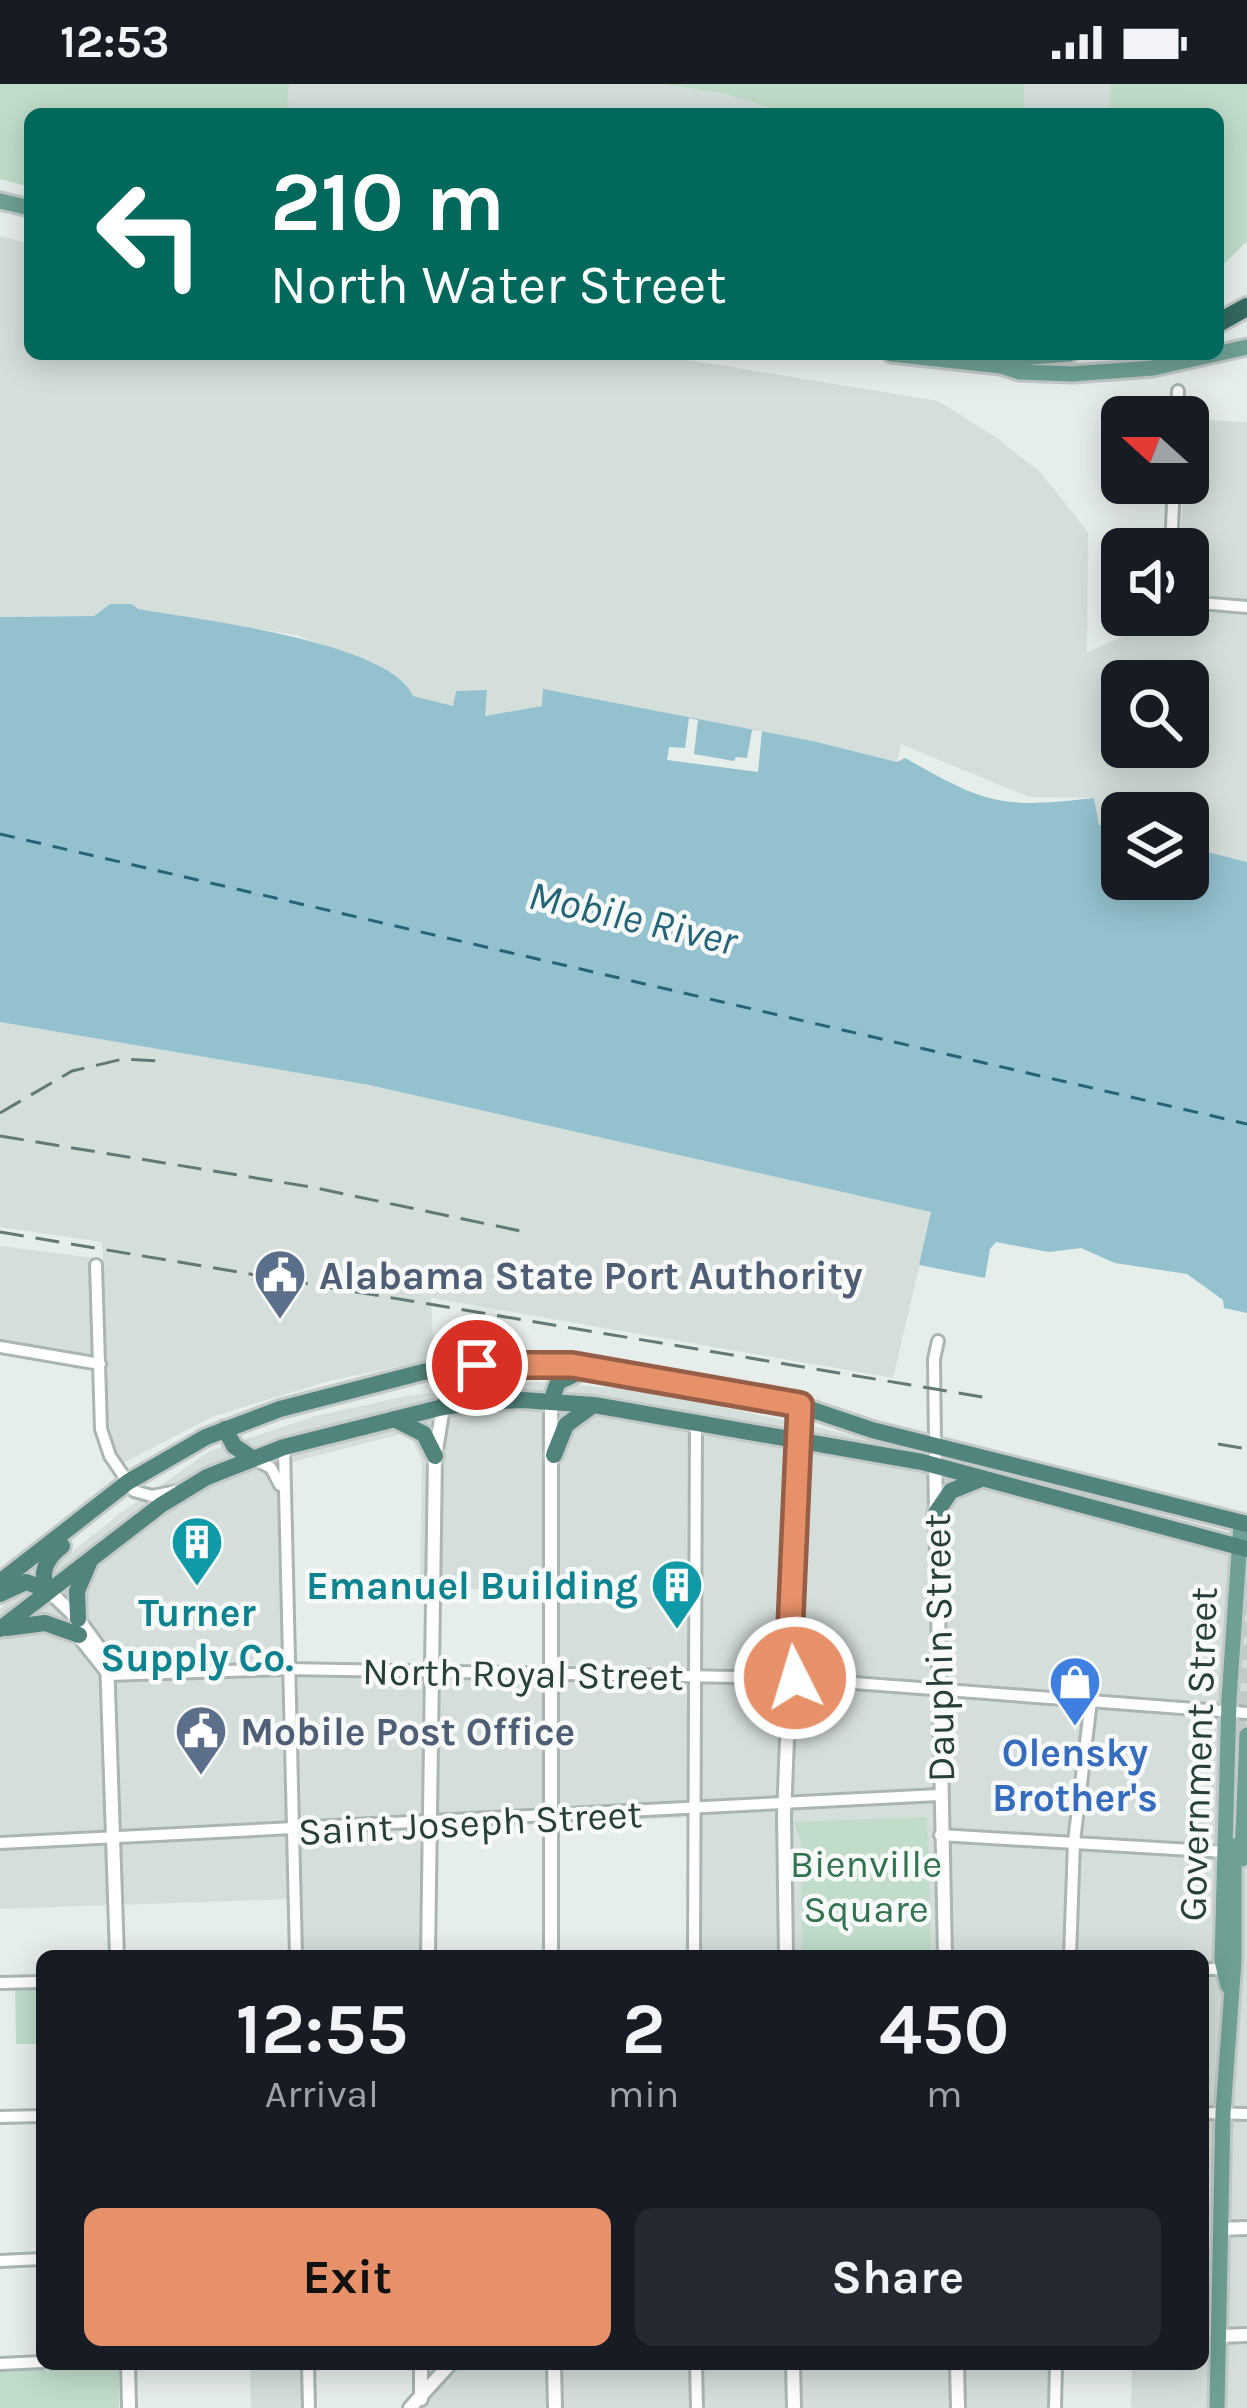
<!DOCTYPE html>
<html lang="en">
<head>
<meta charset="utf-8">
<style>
	:root { --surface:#171b24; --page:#242831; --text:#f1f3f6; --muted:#9ea1a6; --accent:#e7916b }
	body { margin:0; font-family:Karla,sans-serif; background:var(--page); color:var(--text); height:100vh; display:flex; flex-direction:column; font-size:45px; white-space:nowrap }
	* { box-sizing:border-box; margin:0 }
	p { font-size:39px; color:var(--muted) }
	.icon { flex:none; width:66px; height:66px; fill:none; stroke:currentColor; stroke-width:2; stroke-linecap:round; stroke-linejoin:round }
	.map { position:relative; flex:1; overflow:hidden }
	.details { position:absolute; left:36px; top:1866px; width:1173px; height:420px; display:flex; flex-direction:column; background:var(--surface); border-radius:18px; box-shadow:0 6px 30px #0003 }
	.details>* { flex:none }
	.hud { position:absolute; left:24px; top:24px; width:1200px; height:252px; border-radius:18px; box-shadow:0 6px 30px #0003; background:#00695c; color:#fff; overflow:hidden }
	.needle { width:78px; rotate:291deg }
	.buttons { position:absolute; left:1101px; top:312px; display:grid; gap:24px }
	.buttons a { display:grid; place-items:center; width:108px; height:108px; border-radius:18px; background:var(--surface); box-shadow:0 6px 30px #0003; font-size:60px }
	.pin { position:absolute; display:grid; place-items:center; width:102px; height:102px; color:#fff; margin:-51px; border:6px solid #fff; border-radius:50%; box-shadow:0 3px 12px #0007 }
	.me { position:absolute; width:132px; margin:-66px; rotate:355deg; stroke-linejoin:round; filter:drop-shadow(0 0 9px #0008) }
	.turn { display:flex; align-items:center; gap:42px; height:252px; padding:0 48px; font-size:54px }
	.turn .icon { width:156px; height:156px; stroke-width:2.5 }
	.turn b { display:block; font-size:84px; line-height:102px }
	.eta { display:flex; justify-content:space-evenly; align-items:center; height:204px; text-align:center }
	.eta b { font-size:72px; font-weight:700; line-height:84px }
	.primary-button { display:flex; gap:24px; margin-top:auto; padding:24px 48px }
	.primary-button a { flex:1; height:138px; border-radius:18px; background:var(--accent); color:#111; font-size:48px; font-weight:700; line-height:138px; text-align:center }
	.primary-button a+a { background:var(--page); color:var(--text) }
	.status { display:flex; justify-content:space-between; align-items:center; height:84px; padding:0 60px; background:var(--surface); direction:ltr }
	.status svg { height:33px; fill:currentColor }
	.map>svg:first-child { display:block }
</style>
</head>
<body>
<div class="status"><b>12:53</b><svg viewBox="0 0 49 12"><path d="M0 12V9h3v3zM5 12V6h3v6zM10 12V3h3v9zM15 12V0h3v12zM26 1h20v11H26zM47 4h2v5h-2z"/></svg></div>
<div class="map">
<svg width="1247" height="2324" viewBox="0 0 1247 2324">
	<rect width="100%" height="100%" fill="#e6eeeb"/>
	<!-- built -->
	<g fill="#d4deda" fill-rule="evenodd">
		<path d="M289,0H660L721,9L793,30H287Z"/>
		<path d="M1024,0H1110L1109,30H1024Z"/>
		<path d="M0,152L30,160V270H650L938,317L994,352L1040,388L1088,448L1087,569L1167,531H1188V465H1180L1184,399H1188V335L1247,338V778L1188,763V729H1122V747L1099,741L1094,714L1029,713L901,660L897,678L817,658L544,606L543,622L484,632L486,606L453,622L435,618L413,612L379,582L296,551L137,525L132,520H110L94,532L0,533ZM1122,597H1188V663H1122Z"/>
		<path d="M0,938L369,1001L932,1128L893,1294L431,1214L434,1275L329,1297L214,1332L123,1379L108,1359L106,1285L0,1267V1162L103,1175L102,1158L0,1143Z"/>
		<path d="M536,1298L641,1306L821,1344L1247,1453V2324H1131L1132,2280H1203V1872H690L691,1733L434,1746L432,1872H291L289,1815L0,1825V1525L118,1431L210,1367L316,1332L407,1312ZM401,1350L413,1357L422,1378L420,1505H548L547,1584L292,1580L288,1379Z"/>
		<path d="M250,2280H313L314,2324H251Z"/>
		<path d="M416,2280H1059L1058,2324H403L416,2310Z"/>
	</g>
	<!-- green -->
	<g fill="#c1ddca">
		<path d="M0,0H289L287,30H30V103L0,95Z"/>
		<path d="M660,0H1024V30H793L721,9Z"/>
		<path d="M1110,0H1247V157L1218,186V30H1109Z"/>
		<path d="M927,1733L931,1869L802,1868L801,1759L794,1738Z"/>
		<path d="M15,1901H42V1960H16Z"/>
		<path d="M119,2284V2324H0V2287Z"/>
	</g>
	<!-- water -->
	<path fill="#93c1ce" d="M110,520H132L138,525C194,535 390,557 413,612L453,622L456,607L487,606L485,632L542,622L543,605L817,658L897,678L905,674C986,720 1001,725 1094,714L1099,741L1122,747V795H1188V763L1247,778V1229L1224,1224L1223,1216L1187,1190L1115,1179L1081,1164L1049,1168L996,1158L990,1165L985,1194L919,1181L931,1128L369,1001L0,938V533L94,532Z"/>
	<!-- pier -->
	<path fill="#e6eeeb" d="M689,634L698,636L694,670L734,677L736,673L747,674L752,646L762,647L758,688L667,676L669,663L685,664Z"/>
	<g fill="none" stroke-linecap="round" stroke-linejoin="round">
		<!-- ferry -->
		<path stroke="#246477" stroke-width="3" stroke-dasharray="15 12" stroke-linecap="butt" d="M0,750L1247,1040"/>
		<!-- primary-tunnel -->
		<path stroke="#c0cbc8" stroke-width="15" stroke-dasharray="15 8" stroke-linecap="butt" d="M1238,1645L1246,1475"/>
		<!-- minor casing -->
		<g stroke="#a9b6b2" stroke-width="16">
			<g id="minor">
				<path d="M1177,333L1178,307"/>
				<path d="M1171,465L1174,399"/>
				<path d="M1188,518L1247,523"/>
				<path d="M96,1181L101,1345L110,1372L134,1407L152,1412L177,1407"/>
				<path d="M0,1263L100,1280"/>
				<path d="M935,1361L934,1275L938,1257"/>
				<path d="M284,1363L296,1872"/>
				<path d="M252,1374L271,1384L280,1401"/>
				<path d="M109,1591L287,1585L788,1594L1247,1629"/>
				<path d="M940,1751L1225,1768"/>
				<path d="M0,1759L939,1711"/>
				<path d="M694,1872L696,1339"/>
				<path d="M1070,1872L1074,1758L1091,1617"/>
				<path d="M1203,1885H1228"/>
				<path d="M0,1899L42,1898"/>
				<path d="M1203,2029L1247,2030"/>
				<path d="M0,2033L42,2032"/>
				<path d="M0,2177L42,2175"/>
				<path d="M0,2280L42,2278"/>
				<path d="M308,2280L309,2324"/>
				<path d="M696,2280L697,2324"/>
				<path d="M1055,2324L1056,2280"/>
			</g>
		</g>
		<!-- tertiary casing -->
		<g stroke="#a9b6b2" stroke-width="18">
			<g id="tertiary">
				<path d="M935,1374L945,1872"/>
				<path d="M49,1507L78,1535L107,1575L117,1872"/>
				<path d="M73,1545L109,1590"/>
				<path d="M428,1872L435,1372L443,1323"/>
				<path d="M551,1872V1317"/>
				<path d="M786,1872L784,1732L800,1321"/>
				<path d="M1220,2145L1247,2144"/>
				<path d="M1219,2252L1247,2251"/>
				<path d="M128,2280L129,2324"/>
				<path d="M421,2280V2315"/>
				<path d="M554,2280L555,2324"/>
				<path d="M793,2280L794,2324"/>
				<path d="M957,2280L958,2324"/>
				<path d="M410,2324L450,2280"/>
			</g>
		</g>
		<!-- primary casing -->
		<g stroke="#c2c9c8" stroke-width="21">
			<g id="primary">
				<path d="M0,117L30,124"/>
				<path d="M891,270L1001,282L1019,288L1072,290L1153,284L1247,263"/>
				<path d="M1001,282L1019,274L1070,270"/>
				<path d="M1242,1775L1247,1651"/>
				<path d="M1228,1902L1222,1876L1229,1615L1241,1439"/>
				<path d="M1217,2324L1223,2029L1234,1877V1762"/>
			</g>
		</g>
		<!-- trunk casing -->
		<g stroke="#c2c9c8" stroke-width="22">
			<g id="trunk">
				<path d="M551,1317L558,1298L582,1287"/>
				<path d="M443,1323L457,1298L482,1287"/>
				<path d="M394,1335L424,1350L435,1372"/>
				<path d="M225,1345L234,1362L252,1374"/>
				<path d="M554,1371L566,1341L592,1322"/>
				<path d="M936,1429L951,1407L981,1395"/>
				<path d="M0,1498L128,1398L206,1353L280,1325L423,1288L506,1279L595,1284L789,1318L872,1346L1247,1440"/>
				<path d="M49,1507C37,1489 48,1473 62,1462"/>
				<path d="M0,1510L26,1498L48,1506"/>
				<path d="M78,1535L77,1507L89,1479"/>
				<path d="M7,1544L45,1539L79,1551"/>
				<path d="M0,1545L161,1421L207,1393L284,1363L443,1323L482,1318L522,1316L594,1321L922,1378L1247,1465"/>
			</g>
		</g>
		<!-- motorway casing -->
		<g stroke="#c2c9c8" stroke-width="24">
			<path id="motorway" d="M1218,239L1247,223"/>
		</g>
		<!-- minor -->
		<use href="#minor" stroke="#fff" stroke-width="10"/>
		<!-- tertiary -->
		<use href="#tertiary" stroke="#fff" stroke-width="12"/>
		<!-- primary -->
		<use href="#primary" stroke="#6ea096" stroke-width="15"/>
		<!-- trunk -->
		<use href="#trunk" stroke="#51847c" stroke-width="16"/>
		<!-- motorway -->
		<use href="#motorway" stroke="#346961" stroke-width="18"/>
		<!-- rail -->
		<g stroke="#617a75" stroke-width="3" stroke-dasharray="24 12" stroke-linecap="butt">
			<path d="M0,1029L72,987L123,975L162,977"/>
			<path d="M0,1052L311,1103L530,1149"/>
			<path d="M0,1148L988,1314"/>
			<path d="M1218,1360L1247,1365"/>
		</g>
	</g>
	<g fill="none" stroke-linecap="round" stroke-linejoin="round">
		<!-- route casing -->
		<g stroke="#965e46" stroke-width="30">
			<path id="route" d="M477,1281H572L800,1321L788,1594H795"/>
		</g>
		<!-- route -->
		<use href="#route" stroke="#e7916b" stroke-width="21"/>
	</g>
	<!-- icons -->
	<defs>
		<g id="civic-pin" transform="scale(2.7)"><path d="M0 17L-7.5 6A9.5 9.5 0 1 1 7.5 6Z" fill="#5c6f8a" stroke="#f7faf9"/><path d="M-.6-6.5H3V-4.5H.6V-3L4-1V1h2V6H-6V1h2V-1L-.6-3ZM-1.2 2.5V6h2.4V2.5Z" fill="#fff"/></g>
		<g id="building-pin" transform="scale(2.7)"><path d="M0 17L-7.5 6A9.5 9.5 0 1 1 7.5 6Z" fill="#0f9aa8" stroke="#f7faf9"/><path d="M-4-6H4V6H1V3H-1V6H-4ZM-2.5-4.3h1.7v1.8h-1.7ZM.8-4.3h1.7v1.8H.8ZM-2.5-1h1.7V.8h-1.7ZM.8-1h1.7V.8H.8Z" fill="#fff"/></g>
		<g id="shop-pin" transform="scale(2.7)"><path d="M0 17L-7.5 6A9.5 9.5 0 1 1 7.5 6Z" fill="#3f7fe0" stroke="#f7faf9"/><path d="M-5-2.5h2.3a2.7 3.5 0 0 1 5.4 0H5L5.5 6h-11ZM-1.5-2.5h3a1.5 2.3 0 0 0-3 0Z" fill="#fff"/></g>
	</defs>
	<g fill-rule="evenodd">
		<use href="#civic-pin" x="280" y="1191"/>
		<use href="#building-pin" x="197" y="1458"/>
		<use href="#building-pin" x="677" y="1501"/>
		<use href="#shop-pin" x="1075" y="1598"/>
		<use href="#civic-pin" x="201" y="1647"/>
	</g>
	<g text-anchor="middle" stroke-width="9" stroke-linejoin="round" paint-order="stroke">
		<!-- service labels -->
		<g font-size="39" font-weight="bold" fill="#4e5e75" stroke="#f7faf9" text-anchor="start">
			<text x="319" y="1205">Alabama State Port Authority</text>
			<text x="240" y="1661">Mobile Post Office</text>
		</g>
		<!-- culture labels -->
		<g font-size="39" font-weight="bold" fill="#0d838f" stroke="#f7faf9" text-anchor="end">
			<text x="638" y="1515">Emanuel Building</text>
			<text x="197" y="1542" text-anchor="middle">Turner<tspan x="197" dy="45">Supply Co.</tspan></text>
		</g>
		<!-- street labels -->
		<g font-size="39" fill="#263f3a" stroke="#f7faf9">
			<text transform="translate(938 1564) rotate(-91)" y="14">Dauphin Street</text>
			<text transform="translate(523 1589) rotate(1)" y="14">North Royal Street</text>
			<text transform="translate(1197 1670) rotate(-88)" y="14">Government Street</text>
			<text transform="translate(470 1738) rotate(-3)" y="14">Saint Joseph Street</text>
		</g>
		<!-- shop labels -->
		<g font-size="39" font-weight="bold" fill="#366cbe" stroke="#f7faf9">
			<text x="1075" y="1682">Olensky<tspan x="1075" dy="45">Brother's</tspan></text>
		</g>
		<!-- park labels -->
		<g font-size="39" fill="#337350" stroke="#f7faf9">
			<text x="866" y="1793">Bienville<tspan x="866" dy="45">Square</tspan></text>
		</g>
		<!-- water labels -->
		<g font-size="42" font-style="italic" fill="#246477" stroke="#f7faf9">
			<text transform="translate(633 833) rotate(13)" y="15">Mobile River</text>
		</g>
	</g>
</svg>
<div class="buttons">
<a><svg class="needle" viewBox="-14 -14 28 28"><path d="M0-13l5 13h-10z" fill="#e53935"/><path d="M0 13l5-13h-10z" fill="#9ea1a6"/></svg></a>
<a><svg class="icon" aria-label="sound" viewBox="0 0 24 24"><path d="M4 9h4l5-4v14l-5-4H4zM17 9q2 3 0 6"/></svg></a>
<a><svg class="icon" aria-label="search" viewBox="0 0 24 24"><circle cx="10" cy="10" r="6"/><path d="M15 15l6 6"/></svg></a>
<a><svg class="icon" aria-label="layers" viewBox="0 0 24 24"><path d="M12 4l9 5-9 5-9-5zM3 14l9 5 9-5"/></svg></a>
</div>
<div class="pin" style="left:477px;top:1281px;background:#d93025"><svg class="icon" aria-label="arrive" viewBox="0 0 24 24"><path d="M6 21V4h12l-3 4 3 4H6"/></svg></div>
<svg class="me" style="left:795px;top:1594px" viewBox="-20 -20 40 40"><circle r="17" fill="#e7916b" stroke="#fff" stroke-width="3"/><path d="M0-11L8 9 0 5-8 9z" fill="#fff"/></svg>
<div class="hud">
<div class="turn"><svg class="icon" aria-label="left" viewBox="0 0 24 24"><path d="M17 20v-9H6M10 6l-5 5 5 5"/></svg><div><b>210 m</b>North Water Street</div></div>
</div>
<section class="details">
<div class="eta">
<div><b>12:55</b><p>Arrival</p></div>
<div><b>2</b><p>min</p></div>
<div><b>450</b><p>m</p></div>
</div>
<div class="primary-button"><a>Exit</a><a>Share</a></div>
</section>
</div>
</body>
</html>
